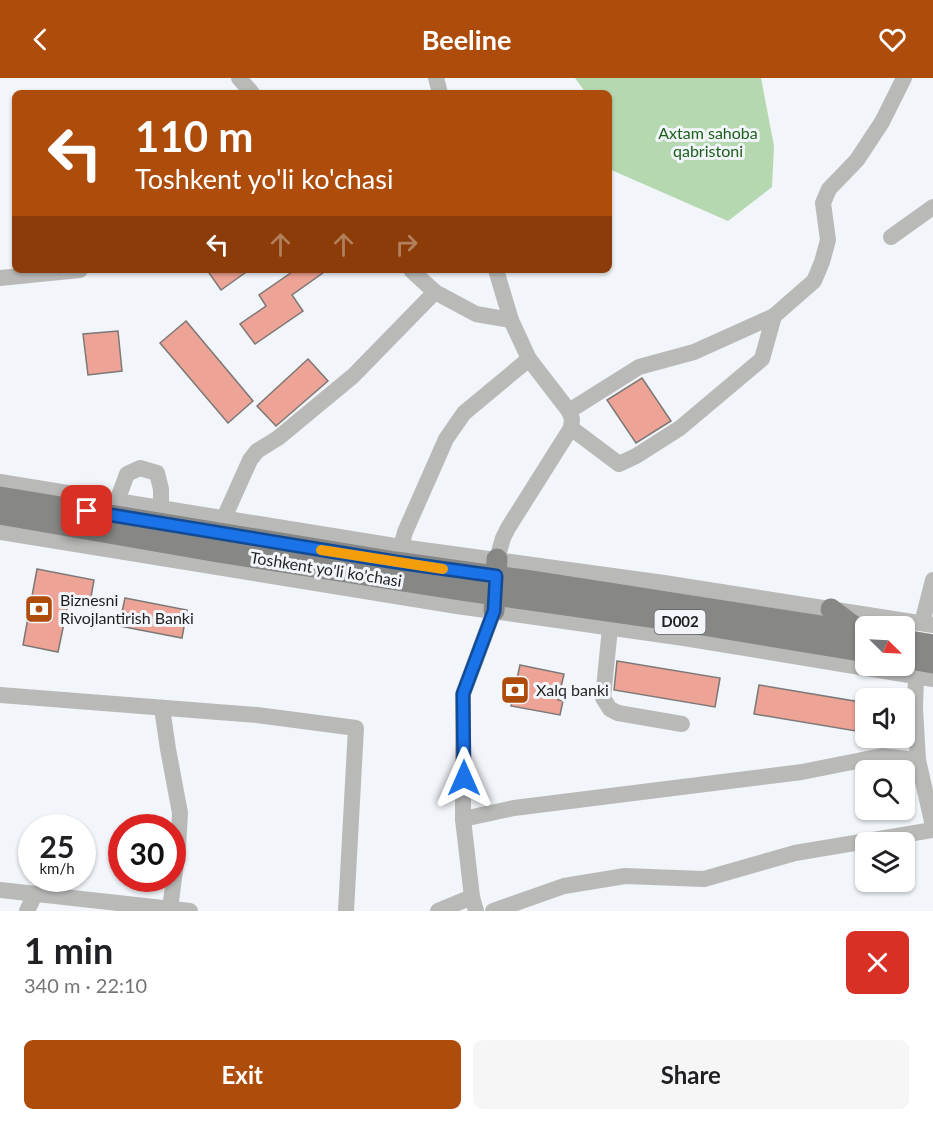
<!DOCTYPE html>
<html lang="en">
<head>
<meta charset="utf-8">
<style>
	:root { --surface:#fff; --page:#f6f6f6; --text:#202124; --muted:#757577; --accent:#ae4c0b }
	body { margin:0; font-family:Lato,sans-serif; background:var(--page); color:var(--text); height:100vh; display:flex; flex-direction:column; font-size:22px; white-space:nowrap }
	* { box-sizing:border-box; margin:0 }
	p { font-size:20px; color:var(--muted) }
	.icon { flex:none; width:33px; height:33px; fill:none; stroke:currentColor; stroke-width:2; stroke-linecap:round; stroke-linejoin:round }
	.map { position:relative; height:833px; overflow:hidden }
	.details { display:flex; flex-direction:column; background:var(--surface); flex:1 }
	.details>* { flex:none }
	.hud { position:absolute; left:12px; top:12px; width:600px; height:183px; border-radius:9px; box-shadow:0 2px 4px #0004; background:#ae4c0b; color:#fff; overflow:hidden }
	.needle { width:39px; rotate:114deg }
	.fabs { position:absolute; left:855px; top:538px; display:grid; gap:12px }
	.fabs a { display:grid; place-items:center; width:60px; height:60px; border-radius:9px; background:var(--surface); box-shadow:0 2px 4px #0004; font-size:30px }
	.speed { position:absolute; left:18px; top:736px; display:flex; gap:12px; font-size:30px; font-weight:700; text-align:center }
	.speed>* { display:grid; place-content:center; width:78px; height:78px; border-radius:50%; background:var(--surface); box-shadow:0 2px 4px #0004; line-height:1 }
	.speed small { font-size:15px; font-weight:400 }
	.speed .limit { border:9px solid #d22; background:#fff; color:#111 }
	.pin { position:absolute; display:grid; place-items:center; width:51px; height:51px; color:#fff; margin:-26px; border-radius:12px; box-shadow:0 3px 9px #0006 }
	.me { position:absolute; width:66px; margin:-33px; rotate:0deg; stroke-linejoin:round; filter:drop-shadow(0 0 4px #0008) }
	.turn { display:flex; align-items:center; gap:21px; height:126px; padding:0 24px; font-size:27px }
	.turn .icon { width:78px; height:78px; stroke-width:2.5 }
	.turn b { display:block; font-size:42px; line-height:51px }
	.lanes { display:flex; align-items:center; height:57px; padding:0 24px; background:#0003; justify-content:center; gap:30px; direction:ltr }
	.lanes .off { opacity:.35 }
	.round { display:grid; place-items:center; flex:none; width:63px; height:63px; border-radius:9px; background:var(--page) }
	.summary { display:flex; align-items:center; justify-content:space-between; height:102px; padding:0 24px }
	h1 { font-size:36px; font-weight:700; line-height:45px }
	.button { display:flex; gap:12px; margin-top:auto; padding:12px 24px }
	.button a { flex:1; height:69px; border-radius:9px; background:var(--accent); color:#fff; font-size:24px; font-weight:700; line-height:69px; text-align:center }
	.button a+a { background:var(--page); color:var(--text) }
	header { display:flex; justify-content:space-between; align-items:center; height:78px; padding:0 24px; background:var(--accent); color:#fff; font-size:27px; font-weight:700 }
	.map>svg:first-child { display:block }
</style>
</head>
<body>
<header><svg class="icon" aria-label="back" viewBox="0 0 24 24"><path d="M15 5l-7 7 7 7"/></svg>Beeline<svg class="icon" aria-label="heart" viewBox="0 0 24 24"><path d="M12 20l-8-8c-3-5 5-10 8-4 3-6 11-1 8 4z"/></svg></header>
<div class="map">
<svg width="933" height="833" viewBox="0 0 933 833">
	<rect width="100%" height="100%" fill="#f2f5f9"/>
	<!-- green -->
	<path fill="#b5d8b1" d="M575,0H761L774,68L772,109L728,143L609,91V15H586Z"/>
	<!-- building -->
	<g fill="#eda395" stroke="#7c7877" stroke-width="1.5">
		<path d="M207,192H249L221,212Z"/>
		<path d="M295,192H327L292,217L303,233L255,266L240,246L266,228L259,217Z"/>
		<path d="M186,243L253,323L228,345L160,265Z"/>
		<path d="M118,253L122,293L88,297L83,256Z"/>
		<path d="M308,281L328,303L276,348L257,328Z"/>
		<path d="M642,300L671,343L636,365L607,322Z"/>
		<path d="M37,491L94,502L89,530L68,526L58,574L23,567Z"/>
		<path d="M125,520L187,532L182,560L119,548Z"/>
		<path d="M617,583L720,600L715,629L614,612Z"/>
		<path d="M520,587L564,596L558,622L563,623L560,637L511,628Z"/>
		<path d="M759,607L866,625V635L862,654L754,636Z"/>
	</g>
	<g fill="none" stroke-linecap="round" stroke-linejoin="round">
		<!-- minor -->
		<g stroke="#b9bab8" stroke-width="16">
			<path d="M239,0L252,15"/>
			<path d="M436,0L440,15"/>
			<path d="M891,159L933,129"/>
			<path d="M411,192L435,214L476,236L511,242"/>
			<path d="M496,192L511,242L529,281L569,333L572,341L571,350L508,450L503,460L497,481"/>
			<path d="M0,200L80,192"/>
			<path d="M569,333L639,289L694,274L774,238L814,203L822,184L828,162L823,125L829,111L857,82L882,44L904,0"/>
			<path d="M571,350L619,386L636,378L680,350L762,281L774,238"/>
			<path d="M0,404L401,469L664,505L933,547"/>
			<path d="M117,423L127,396L140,390L157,395L161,411V430"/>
			<path d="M224,440L250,382L257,373L278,360L353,298L435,214"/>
			<path d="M0,454L457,528L684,560L933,601"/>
			<path d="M401,469L405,454L446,361L464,335L529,281"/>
			<path d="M922,545L933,502"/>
			<path d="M610,550L603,620L610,631L618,635L682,646"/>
			<path d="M916,598L915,630L918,682L933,748"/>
			<path d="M0,617L257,637L356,650L346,833"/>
			<path d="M162,630L168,671L180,735L178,769L170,831"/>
			<path d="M463,741L514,730L802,694L882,678L918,682"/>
			<path d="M0,812L190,833"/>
			<path d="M27,833L35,816"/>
			<path d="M438,833L472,819"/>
			<path d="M476,833L472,819L463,741V616L494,533"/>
			<path d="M493,833L564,808L625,798L704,801L795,775L933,752"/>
		</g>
		<!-- major -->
		<g stroke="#878885" stroke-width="21">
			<path d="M0,419L396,484L531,503L866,555"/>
			<path d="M0,436L218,474L460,512L678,543L866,574"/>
			<path d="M831,531L860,553"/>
			<path d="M494,533L497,481"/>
			<path d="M904,562L933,567"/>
			<path d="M904,580L933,585"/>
		</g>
	</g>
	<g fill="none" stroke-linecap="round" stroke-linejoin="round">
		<!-- route casing -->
		<g stroke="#114b97" stroke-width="15">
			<path id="route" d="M87,433L396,484L496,498L494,533L463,616L464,700"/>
		</g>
		<!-- route -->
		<use href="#route" stroke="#1a73e8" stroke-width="10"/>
		<!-- slow -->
		<path stroke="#f59e0b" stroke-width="10" d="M321,472L443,491"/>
	</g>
	<!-- icons -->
	<defs>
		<g id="bank-square" transform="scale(1.5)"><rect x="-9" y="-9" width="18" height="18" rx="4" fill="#ae4c0b" stroke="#f2f5f9"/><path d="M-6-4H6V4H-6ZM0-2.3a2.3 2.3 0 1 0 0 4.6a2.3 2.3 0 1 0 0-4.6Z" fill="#fff"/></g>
	</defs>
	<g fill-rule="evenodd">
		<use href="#bank-square" x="39" y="531"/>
		<use href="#bank-square" x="515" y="612"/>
	</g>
	<g text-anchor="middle" stroke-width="6" stroke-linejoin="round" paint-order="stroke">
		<!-- shield labels -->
		<rect fill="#f2f5f9" stroke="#5e6062" stroke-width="1.5" x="654.5" y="532" width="51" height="24" rx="4.5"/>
		<g font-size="15" font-weight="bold" fill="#1f2021">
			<text x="680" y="549">D002</text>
		</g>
		<!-- park labels -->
		<g font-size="16" fill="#1d5e19" stroke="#f2f5f9">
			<text x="708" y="61">Axtam sahoba<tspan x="708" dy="18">qabristoni</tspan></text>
		</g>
		<!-- street labels -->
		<g font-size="16" fill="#1f2021" stroke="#f2f5f9">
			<text transform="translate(326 491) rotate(9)" y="6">Toshkent yo'li ko'chasi</text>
		</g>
		<!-- poi labels -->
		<g font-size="16" fill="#1f2021" stroke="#f2f5f9" text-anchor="start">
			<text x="60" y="528">Biznesni<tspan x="60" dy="18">Rivojlantirish Banki</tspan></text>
			<text x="536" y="618">Xalq banki</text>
		</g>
	</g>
</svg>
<div class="fabs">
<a><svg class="needle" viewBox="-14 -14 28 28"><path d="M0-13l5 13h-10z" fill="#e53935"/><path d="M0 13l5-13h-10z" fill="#757577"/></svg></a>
<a><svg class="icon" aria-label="sound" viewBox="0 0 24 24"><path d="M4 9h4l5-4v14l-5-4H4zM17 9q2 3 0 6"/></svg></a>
<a><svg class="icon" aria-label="search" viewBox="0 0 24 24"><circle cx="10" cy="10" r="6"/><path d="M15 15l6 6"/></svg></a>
<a><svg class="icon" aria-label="layers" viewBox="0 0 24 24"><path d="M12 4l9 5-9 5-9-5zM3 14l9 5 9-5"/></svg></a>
</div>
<div class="speed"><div>25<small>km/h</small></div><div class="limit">30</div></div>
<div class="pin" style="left:87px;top:433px;background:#d93025"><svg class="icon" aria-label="arrive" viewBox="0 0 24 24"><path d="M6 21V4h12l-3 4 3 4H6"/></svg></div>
<svg class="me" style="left:464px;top:700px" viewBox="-20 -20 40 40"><path d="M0-17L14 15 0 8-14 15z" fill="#1a73e8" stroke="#fff" stroke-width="4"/></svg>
<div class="hud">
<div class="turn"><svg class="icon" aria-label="left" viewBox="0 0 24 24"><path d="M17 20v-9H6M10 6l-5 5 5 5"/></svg><div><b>110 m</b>Toshkent yo'li ko'chasi</div></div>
<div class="lanes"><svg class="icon" aria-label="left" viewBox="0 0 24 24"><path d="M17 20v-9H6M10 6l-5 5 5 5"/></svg><svg class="icon off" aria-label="ahead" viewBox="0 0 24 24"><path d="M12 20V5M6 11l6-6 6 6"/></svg><svg class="icon off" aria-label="ahead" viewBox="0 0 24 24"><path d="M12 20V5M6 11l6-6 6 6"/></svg><svg class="icon off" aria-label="right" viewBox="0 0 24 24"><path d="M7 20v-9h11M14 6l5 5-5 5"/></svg></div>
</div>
</div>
<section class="details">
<div class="summary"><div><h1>1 min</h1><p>340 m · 22:10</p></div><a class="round" style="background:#d93025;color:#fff"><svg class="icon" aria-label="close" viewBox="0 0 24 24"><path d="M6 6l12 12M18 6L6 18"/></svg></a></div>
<div class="button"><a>Exit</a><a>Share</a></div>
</section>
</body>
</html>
